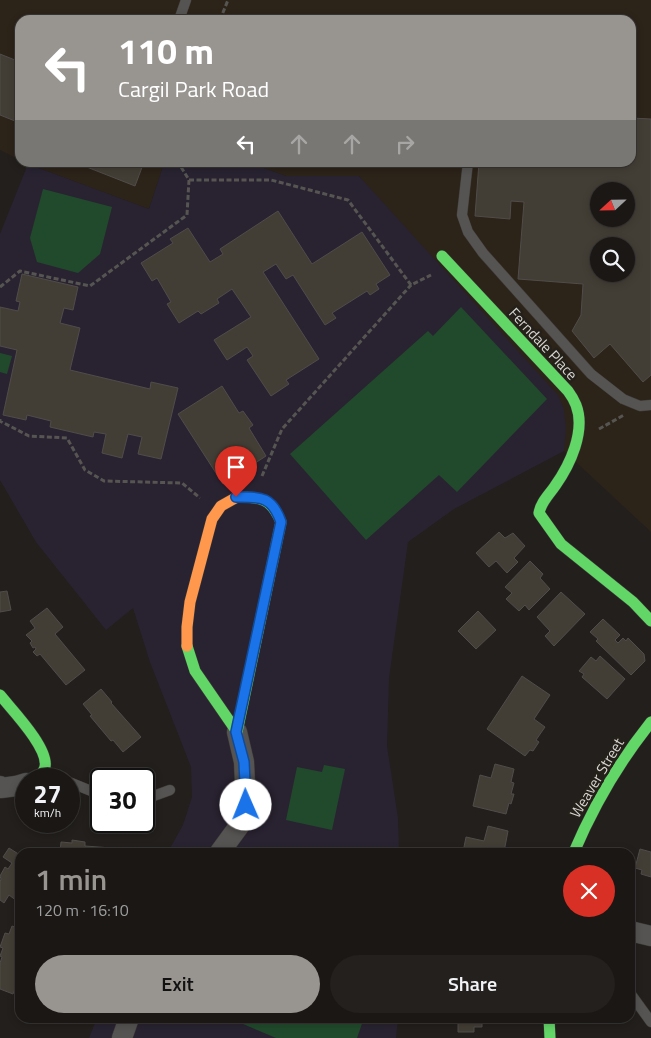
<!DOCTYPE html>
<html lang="en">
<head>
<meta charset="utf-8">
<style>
	:root { --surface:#1a1715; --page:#23201e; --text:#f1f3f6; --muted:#9f9fa0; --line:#383634; --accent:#989591 }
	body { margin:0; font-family:"Titillium Web",sans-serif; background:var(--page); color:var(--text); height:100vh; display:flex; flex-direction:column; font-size:19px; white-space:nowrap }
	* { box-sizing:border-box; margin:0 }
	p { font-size:16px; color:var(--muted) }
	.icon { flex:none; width:28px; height:28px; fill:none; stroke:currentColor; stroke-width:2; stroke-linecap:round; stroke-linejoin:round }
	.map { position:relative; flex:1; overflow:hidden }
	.side { position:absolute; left:15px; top:848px; width:620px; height:175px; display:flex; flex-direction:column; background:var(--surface); border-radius:15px; box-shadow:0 2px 8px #0003,0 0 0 1px var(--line) }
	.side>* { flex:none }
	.guide { position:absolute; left:15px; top:15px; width:621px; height:152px; border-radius:15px; box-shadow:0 2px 8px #0003,0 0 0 1px var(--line); background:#989591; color:#fff; overflow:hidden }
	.needle { width:32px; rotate:248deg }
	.buttons { position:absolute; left:590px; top:182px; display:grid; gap:10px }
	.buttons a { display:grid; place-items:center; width:45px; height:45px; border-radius:50%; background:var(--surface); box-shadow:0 2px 8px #0003,0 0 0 1px var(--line); font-size:25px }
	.speed { position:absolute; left:15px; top:768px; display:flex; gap:10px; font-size:25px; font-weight:700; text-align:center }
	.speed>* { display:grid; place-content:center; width:65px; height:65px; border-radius:50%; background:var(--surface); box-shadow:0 2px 8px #0003,0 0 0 1px var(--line); line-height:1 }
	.speed small { font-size:12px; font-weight:400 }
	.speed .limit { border:2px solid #111; border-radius:8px; background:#fff; color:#111 }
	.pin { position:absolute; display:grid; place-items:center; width:42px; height:42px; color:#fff; margin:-51px -21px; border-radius:50% 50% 50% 0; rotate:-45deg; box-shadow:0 0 5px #0007 }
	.pin .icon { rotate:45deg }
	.me { position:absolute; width:55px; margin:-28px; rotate:359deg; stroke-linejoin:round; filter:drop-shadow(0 0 4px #0008) }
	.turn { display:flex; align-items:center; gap:18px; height:105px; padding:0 20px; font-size:22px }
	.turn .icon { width:65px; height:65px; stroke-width:2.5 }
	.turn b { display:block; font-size:35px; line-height:42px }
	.lanes { display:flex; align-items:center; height:48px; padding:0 20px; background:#0003; justify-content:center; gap:25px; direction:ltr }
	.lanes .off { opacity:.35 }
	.round { display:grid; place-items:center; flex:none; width:52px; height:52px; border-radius:26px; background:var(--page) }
	.headline { display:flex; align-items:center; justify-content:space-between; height:85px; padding:0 20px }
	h1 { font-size:30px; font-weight:600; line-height:38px; color:var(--accent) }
	.action { display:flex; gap:10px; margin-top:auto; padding:10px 20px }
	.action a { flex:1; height:58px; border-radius:30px; background:var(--accent); color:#111; font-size:20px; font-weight:600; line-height:58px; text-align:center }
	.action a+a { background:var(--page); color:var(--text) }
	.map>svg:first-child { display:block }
</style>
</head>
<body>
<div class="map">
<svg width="651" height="1038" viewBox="0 0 651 1038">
	<rect width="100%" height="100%" fill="#221f1c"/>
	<!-- built -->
	<g fill="#2c2319" fill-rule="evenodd">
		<path d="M0,0H651V532L564,451L359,176H286L250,163L631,162V20H20V160L0,150ZM599,191H626V219H599ZM599,246H626V274H599Z"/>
		<path d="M25,163H164L149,209Z"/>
	</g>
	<!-- education -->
	<g fill="#292331">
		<path d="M164,163H250L286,176H359L558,395L564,409L566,428L564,451L454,509L408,542L389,678L387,746L398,818L399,852H168L183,825L192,797L191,767L150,662L133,608L106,630L36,542L0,480V234L28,164L149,209Z"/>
		<path d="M97,1018H398L396,1038H89Z"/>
	</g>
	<!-- green -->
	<g fill="#214a2c">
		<path d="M43,189L112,207L100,254L78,273L37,262L30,238Z"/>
		<path d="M461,307L547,399L457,492L439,475L366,540L290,454L428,331L433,336Z"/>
		<path d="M0,353L12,356L7,374L0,372Z"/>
		<path d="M324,765L345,769L332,830L286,820L297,767L322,772Z"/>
		<path d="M229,1018H364L357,1038H276Z"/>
	</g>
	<!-- building -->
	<g fill="#433e35" stroke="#4f4c4a" fill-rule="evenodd">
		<path d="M0,54L20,62V123L0,115Z"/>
		<path d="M631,118L651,119V375L643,382L610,344L594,358L572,331L581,315L583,284L518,279L524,202L511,201L510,219L475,216L479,162H631ZM599,191H626V219H599ZM599,246H626V274H599Z"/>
		<path d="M74,162H144L135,186Z"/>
		<path d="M278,211L312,264L362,232L390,275L376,284L379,289L370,295L367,291L332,313L336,318L325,325L293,275L286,279L276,264L263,272L319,359L286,380L289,384L271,396L247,360L253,356L247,347L227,360L214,340L251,317L232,289L217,299L219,303L201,314L198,311L179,323L167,304L171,302L157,278L152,281L141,263L173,243L170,239L188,228L210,262L223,254L220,249Z"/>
		<path d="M22,274L78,287L73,310L64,308L60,323L80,328L70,370L150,389L151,382L178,388L161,459L138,454L142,437L128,434L122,458L102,453L106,434L94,432L93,437L50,427L51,421L27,415L26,420L3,415L17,350L0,346V307L18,311L20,302L16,301Z"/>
		<path d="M222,386L239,413L243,411L253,425L249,428L266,456L223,484L178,414Z"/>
		<path d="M499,532L505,538L513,533L525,546L514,558L518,562L507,573L496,561L489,567L476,553Z"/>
		<path d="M530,561L543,574L540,578L550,589L529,610L525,605L519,611L506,599L512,593L505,587Z"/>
		<path d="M7,591L11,610L0,612V592Z"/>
		<path d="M561,592L585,614L554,646L545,636L550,631L537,617Z"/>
		<path d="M47,608L63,627L55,634L85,670L66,685L40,654L37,656L33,652L36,649L35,647L33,648L30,643L32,641L26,635L35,628L30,621Z"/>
		<path d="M478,611L496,630L476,649L458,631Z"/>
		<path d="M603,619L620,635L615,640L618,643L623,638L626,641L628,638L644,654L645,661L631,675L596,641L598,639L590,632Z"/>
		<path d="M600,656L625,679L607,699L582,677L584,674L579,671L591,657L596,661Z"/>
		<path d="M522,676L550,695L534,719L545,727L536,740L539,742L533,751L530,750L525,756L487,729Z"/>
		<path d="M101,689L112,702L111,703L141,737L123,752L113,740L111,741L90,716L92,715L83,704Z"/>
		<path d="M495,764L514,769L511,782L514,783L511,794H514L511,804L509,803L506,814L473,806L480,775L491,778Z"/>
		<path d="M488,826L508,831L504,852H505H463L466,837L484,841Z"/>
		<path d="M72,840L85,842V846L125,849V850L141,852H60L61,842L72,843Z"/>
		<path d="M9,848L20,855V896L17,901L9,895L4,903L0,900V882L1,879L0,876L5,867L8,869L12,863L3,857Z"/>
		<path d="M640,849L651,852V877L641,874L642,870L635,868Z"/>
		<path d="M12,926L20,929V976L13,994L0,989V963L2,957L0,956L3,948L0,947L5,933L9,934Z"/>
		<path d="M458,1018H485V1022H482V1027H474V1032H458Z"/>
	</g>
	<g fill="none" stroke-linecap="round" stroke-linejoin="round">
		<!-- lane casing -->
		<g stroke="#3c3a37" stroke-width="11">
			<g id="lane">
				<path d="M179,20L186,0"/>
				<path d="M468,162L462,215L468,232L483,253L591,374L623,399L640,406L651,405"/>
				<path d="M45,772L61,779"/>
				<path d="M69,782L101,795"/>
				<path d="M144,798H148L170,790"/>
				<path d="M630,993L651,1022"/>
			</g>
		</g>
		<!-- street casing -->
		<g stroke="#3c3a37" stroke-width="21">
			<g id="street">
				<path d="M0,786L1,788L16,786L26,783"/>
				<path d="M220,852L242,822L246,805L244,762L237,732"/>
				<path d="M630,931L651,936"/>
				<path d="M122,1038L129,1018"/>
			</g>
		</g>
		<!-- fast casing -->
		<g stroke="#3c3a37" stroke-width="12">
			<g id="fast">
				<path d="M442,256L568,391C571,395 574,400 576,405C586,431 570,465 555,486C549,495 541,502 539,513L561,544L633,602L651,621"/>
				<path d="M187,646L195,671L237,732L281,522C271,498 261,497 237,497"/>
				<path d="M0,695C12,710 49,748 45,767C44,772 40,775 36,779"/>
				<path d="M574,852C594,805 619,762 651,722"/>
				<path d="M549,1018L550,1038"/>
			</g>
		</g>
		<!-- slow casing -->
		<g stroke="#3c3a37" stroke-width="12">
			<path id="slow" d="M187,646V627L190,602L212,519L221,506L237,497"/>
		</g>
		<!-- path -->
		<g stroke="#565552" stroke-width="3" stroke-dasharray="5 2.5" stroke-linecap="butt">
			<path d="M220,20L228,0"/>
			<path d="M189,180H271L348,200L411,285L431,275"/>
			<path d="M0,287L20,271L90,286L187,215L189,180L178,162"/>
			<path d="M0,419V421L29,436L67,438L85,470L104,481L182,483L200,498"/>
			<path d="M599,429L624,415"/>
			<path d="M262,476L282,429L411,285"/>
		</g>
		<!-- lane -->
		<use href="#lane" stroke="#565452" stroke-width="10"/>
		<!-- street -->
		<use href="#street" stroke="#565452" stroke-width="20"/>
		<!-- fast -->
		<use href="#fast" stroke="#63d668" stroke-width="11"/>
		<!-- slow -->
		<use href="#slow" stroke="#ff974d" stroke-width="11"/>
	</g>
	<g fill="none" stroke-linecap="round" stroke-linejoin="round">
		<!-- route casing -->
		<g stroke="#114b97" stroke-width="12">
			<path id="route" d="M236,497C261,497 272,496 281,522L236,732L244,762L246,805"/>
		</g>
		<!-- route -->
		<use href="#route" stroke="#1a73e8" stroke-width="9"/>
	</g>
	<g text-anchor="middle" stroke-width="5" stroke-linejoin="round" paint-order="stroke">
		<!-- street labels -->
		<g font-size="15" fill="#d7d4d0" stroke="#24201a">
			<text transform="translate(543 344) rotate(47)" y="5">Ferndale Place</text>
			<text transform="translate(597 778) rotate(-59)" y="5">Weaver Street</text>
		</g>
	</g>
</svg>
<div class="buttons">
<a><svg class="needle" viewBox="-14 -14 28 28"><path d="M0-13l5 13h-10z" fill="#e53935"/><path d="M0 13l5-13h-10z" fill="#9f9fa0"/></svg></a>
<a><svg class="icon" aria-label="search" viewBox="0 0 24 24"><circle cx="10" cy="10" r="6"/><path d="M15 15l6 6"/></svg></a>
</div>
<div class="speed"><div>27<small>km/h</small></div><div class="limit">30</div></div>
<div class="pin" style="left:236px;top:497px;background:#d93025"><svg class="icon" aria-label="arrive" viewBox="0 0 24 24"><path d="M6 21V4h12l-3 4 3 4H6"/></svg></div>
<svg class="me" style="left:246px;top:805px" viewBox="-20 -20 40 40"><circle r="19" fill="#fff"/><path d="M0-13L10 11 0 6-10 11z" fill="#1a73e8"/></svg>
<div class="guide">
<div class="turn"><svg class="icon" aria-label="left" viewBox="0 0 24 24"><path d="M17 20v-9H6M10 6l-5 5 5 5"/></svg><div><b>110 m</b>Cargil Park Road</div></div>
<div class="lanes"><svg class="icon" aria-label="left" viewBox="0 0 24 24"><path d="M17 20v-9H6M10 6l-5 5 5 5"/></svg><svg class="icon off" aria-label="ahead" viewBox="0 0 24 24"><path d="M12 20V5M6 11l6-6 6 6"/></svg><svg class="icon off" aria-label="ahead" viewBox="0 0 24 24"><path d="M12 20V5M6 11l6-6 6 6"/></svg><svg class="icon off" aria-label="right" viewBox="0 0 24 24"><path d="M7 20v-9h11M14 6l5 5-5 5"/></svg></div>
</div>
<section class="side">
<div class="headline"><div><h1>1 min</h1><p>120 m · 16:10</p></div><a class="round" style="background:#d93025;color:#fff"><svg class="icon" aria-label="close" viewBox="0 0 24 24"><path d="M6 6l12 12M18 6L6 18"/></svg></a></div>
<div class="action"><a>Exit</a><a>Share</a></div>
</section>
</div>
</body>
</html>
